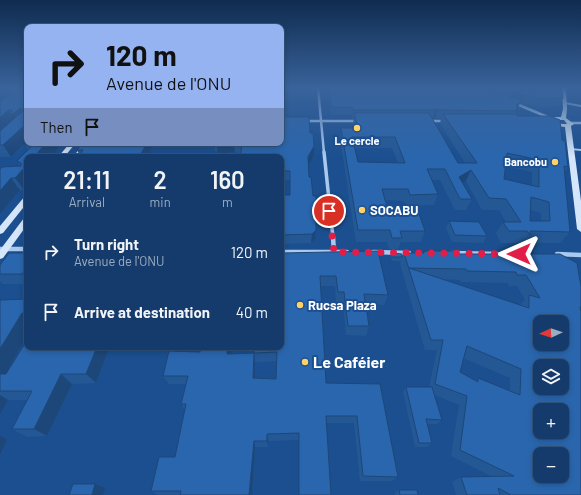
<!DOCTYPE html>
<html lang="en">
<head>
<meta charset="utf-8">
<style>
	:root { --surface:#143b6b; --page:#1d4271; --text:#f1f3f6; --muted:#9dadc1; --line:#33557e }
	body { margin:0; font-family:Barlow,sans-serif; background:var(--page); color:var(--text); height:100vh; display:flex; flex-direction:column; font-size:15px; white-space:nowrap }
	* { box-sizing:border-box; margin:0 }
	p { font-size:13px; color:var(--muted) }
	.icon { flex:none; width:22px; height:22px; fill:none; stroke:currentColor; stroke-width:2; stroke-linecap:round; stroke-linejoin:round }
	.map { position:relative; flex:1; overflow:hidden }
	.side { position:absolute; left:24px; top:154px; width:260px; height:196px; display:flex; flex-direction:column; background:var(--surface); border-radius:8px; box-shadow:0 2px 6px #0003,0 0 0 1px var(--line) }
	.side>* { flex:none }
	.banner { position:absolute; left:24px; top:24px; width:260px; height:122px; border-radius:8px; box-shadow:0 2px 6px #0003,0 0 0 1px var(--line); background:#95b2f1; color:#111; overflow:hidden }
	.needle { width:26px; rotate:267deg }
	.buttons { position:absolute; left:533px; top:315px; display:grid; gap:8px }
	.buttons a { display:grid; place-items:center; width:36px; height:36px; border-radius:8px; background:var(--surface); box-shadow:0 2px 6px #0003,0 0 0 1px var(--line); font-size:20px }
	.pin { position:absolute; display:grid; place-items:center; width:34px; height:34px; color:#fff; margin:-17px; border:2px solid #fff; border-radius:50%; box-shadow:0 1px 4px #0007 }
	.me { position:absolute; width:44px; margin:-22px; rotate:270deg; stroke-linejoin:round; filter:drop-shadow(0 0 3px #0008) }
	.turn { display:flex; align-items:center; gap:14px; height:84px; padding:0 16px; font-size:18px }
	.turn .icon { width:52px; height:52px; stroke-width:2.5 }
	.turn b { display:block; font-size:28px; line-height:34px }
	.then { display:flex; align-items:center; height:38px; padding:0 16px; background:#0003; gap:8px; font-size:15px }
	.eta { display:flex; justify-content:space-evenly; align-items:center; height:68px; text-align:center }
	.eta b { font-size:24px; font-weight:600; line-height:28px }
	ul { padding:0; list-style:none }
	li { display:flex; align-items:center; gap:12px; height:60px; padding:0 16px }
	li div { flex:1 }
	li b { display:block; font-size:15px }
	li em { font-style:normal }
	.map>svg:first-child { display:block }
</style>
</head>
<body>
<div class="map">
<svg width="581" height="495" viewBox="0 0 581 495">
	<rect width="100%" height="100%" fill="#1b4f8f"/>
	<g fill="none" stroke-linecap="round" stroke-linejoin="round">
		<!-- lane -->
		<g stroke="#a9c9ee" stroke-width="2">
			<path d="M539,88V94"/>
			<path d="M565,103L581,106"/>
			<path d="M571,149L581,150"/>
		</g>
		<!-- street-far2 -->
		<g stroke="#a9c9ee" stroke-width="2.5">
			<path d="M318,88L324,153"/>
			<path d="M514,103L550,118"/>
			<path d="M305,121H359"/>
			<path d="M429,121H445"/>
			<path d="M571,123H581"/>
		</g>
		<!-- street-far1 -->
		<path stroke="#a9c9ee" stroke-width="3.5" d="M324,152L333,238"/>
		<!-- street -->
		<g stroke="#a9c9ee" stroke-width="4.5">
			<path d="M333,237L334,252"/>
			<path d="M0,249H27"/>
			<path d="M281,252H347"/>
			<path d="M373,252L409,253"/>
			<path d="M451,253L497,254"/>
			<path d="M557,254L581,255"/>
		</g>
		<!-- secondary -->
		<g fill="#d6e6fa" fill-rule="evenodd">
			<path d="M562,88H566L567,109L566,118L574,124L571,126L581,201V232L577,229L565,127L557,126L549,121L552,117H561L563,109ZM555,120H564L567,124H562L555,121Z"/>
			<path d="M70,143H76L64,157H58Z"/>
			<path d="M84,143H90L79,157H73Z"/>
			<path d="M25,196H27V203L3,233L0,234V226Z"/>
			<path d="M27,217V225L3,258L0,259V250L24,218Z"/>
		</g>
	</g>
	<!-- wall -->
	<g fill="#245895" fill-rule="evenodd">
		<path d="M27,88V141L11,157H0V102Z"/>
		<path d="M327,88H539L537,90H541V88H561L563,98L558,106L536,107L520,103L515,114L562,140L568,167L564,173L570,232L560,243H524L521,246L519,243H501L496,233L503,222H506L499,210H482L466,181L463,183L472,199L466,210H455L440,180H432L438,194L434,205L406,206L404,201L386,200L389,214L425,231L421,242H401L398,249H389L387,242H356L340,138L341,128H354L353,123L354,118H352L351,115H331ZM521,93L517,99L513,97ZM435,117L436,118H441L440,124L465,163H458L432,118ZM355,148H392L398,163L358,162ZM506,166L532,172V185L504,179ZM530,210L541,213V221H530Z"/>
		<path d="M310,133L314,155L309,165V177L313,196L316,230L315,240L311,243L281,244V195H290V180H281V157L236,154L235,151L218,156L217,151H215L214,143H281Z"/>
		<path d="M62,143L51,157H27V186L24,190H20L0,214V169L20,166L17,161L28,150L24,144Z"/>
		<path d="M83,143H164L163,144H154L148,157H80V156L77,150Z"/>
		<path d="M449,221L487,236L483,243L452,242L446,228Z"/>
		<path d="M424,251L456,254L581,287V495H456L452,482L461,477H493L451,456L459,405L435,395L442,420L437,424H427L432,443L427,447H415L403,392L406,387H429L437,350H425L400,264L401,261H392L391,257L392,253L402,256L404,253H423ZM444,279L460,280L461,282L508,283L509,286H517L525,300L520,305ZM463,358L510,378V390L478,378L475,381L460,372Z"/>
		<path d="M27,253V284H3L0,281V265Z"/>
		<path d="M281,253L388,295L384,305L365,304L369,326L366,336L346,335L343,302H336L335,286H320L326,383L380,384L398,477L392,481H360L354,423H326L331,495H299V440L268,441V447H255L252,495H158L151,491L175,457L185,410L181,404L186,384H169L163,376L200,352L201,347H232L231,354L254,353L281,347ZM277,361L276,379L255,378V362Z"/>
		<path d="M27,299V336L6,374L27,347H108L109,348L96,383L72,384L47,436L27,437L12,429L27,400H8L0,415V300Z"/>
		<path d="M399,490L418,495H395V492Z"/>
	</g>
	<!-- shaded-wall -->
	<g fill="#1d4779">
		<path d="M520,88H523L521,93L510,99L514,91Z"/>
		<path d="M521,100L516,112L517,104Z"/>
		<path d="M20,108L27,119L0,136V118L8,110L11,115Z"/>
		<path d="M438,109L435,117L433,118L435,110Z"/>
		<path d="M27,123V141L11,157L3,145Z"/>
		<path d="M46,143H62L51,157H34Z"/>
		<path d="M147,143H154V144L148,157H139Z"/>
		<path d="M230,143H236L234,145L235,151L218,156L217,147Z"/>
		<path d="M314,146V155L308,167V157Z"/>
		<path d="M27,165V186L24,190L15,178Z"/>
		<path d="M471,170L466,181L454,188L459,177Z"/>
		<path d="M11,178L20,190L0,214V191Z"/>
		<path d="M316,230L315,240L311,243L312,234Z"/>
		<path d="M27,267V280L22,274Z"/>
		<path d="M22,313L27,317V336L0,384V349Z"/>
		<path d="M97,347H108L109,348L96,383L86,374Z"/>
		<path d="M228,347H232L230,363L227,354Z"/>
		<path d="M254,353L255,362V387L253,378Z"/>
		<path d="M61,374L72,384L47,436L34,429Z"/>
		<path d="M0,395L8,400L0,415Z"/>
		<path d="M267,434L268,441V447L267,441Z"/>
		<path d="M0,436L7,439L0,455Z"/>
		<path d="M254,441L255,447L252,495H249Z"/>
		<path d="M95,484L105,488L103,495H92Z"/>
	</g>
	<!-- building -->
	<g fill="#2a66ad" stroke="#1d4779" fill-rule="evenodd">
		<path d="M18,88H27V123L3,145H0V131L22,112L23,109L20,108L4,121L12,114V110H8L0,118V102Z"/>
		<path d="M328,88H483L521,100L519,104H517L516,111L439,110L438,109L435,110H353L352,107H332Z"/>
		<path d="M501,88H520L514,91Z"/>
		<path d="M544,88H561L563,98L540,99L519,94L525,90H543Z"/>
		<path d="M354,113H429L458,163H477L443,114H517V116H550L560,120L562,140L565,141L568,167L564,166L570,232L530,231V235L527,231H509L503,222H521L506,199L489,198L471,170L459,177L472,199H460L445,169H427L438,194L410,195L408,189H382L389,214H419L425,231H400L402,238H392L390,230H358L341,128H358ZM352,137H395L405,163L358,162ZM507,153L539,160V187L504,179ZM531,197L549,202L550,221H530Z"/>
		<path d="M281,117H309L310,133H313L314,146L308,157L309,177H311L313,196H316V230L312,234L281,235V195H290V171H281V157H240L242,145H234L235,143H281Z"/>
		<path d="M27,141V143H46L34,157H27V165L15,178H11L0,191V169L2,167L21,166V163L17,161L34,144H24Z"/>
		<path d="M83,143H147L139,157H85L86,156H79L83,150H77Z"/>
		<path d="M218,143H230L217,147Z"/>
		<path d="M449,221L479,222L487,236L455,235Z"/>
		<path d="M378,251L388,295L364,294L369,326H348L344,292H338L336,276H320L326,383L380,384L398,477L363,476L357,416H326L331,495H299V433L267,434V441H254L249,495H180L181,491H151L159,457H175L186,404H181L188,376H163L169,351L200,352L201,347H228L227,354L254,353V347H281V253ZM277,352L276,379L253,378L254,353Z"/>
		<path d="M424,251H455L456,254H560L577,263L581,287V307H580L581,312V495H511L498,488L500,495H467L461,477L514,476L460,450L467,396L435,384L443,340H431L404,253H424ZM409,268L466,269L467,271L516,272L517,275H526L540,298L529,295V308ZM540,322H562V344H540ZM467,346L521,369L520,395L478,378V382L460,372ZM540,366H562V388H540ZM540,410H562V432H540ZM540,454H562V476H540Z"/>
		<path d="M9,253H27V267L22,274H0V265Z"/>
		<path d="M392,253L402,254V257H393Z"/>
		<path d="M27,299V313H22L0,349V300Z"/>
		<path d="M27,340V347H97L86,374H61L34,429H12L32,391H0V374H6Z"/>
		<path d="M406,387H432L442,420L426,419L432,443H419Z"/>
		<path d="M73,484H95L92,495H69Z"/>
		<path d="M399,490H417L418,495H400Z"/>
	</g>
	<!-- sky -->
	<linearGradient id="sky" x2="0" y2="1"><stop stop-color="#0f2b4f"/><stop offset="0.56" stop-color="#39639b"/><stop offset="1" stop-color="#39639b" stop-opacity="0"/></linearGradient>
	<rect width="581" height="157" fill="url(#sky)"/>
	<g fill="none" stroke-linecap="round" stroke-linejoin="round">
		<!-- route -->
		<path stroke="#e11d48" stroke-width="7" stroke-dasharray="0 12.6" d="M329,211L334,252L519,254"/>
	</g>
	<!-- markers -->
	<g fill="#ffd166" stroke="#1b4f8f" stroke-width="1.5">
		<circle cx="357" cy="128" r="4"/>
		<circle cx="555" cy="162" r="4"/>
		<circle cx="362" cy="210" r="4"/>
		<circle cx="300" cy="305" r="4"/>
		<circle cx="305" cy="362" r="4"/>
	</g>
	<g text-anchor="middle" stroke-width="4" stroke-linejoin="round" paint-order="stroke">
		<!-- far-poi labels -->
		<g font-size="11" font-weight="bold" fill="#fff" stroke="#1b4f8f">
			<text x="357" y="145">Le cercle</text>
			<text x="547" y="166" text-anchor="end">Bancobu</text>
		</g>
		<!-- poi labels -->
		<g font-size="13" font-weight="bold" fill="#fff" stroke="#1b4f8f" text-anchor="start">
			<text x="370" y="215">SOCABU</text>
			<text x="308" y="310">Rucsa Plaza</text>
		</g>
		<!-- near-poi labels -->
		<g font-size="16" font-weight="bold" fill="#fff" stroke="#1b4f8f" text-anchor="start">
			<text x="313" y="368">Le Caféier</text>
		</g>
	</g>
</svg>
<div class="buttons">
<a><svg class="needle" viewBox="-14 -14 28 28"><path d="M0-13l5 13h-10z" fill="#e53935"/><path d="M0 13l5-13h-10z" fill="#9dadc1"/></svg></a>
<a><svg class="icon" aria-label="layers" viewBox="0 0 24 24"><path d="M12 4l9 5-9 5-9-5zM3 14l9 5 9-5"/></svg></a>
<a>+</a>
<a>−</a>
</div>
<div class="pin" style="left:329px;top:211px;background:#d93025"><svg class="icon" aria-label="arrive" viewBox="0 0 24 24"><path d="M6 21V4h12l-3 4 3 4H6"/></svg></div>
<svg class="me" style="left:519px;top:254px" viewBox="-20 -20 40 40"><path d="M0-17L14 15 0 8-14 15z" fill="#e11d48" stroke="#fff" stroke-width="4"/></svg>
<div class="banner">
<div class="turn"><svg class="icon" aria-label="right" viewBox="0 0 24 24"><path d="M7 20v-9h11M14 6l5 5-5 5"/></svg><div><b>120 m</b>Avenue de l'ONU</div></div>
<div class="then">Then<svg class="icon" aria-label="arrive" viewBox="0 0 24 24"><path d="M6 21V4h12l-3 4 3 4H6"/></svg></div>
</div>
<section class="side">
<div class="eta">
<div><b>21:11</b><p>Arrival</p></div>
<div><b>2</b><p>min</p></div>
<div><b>160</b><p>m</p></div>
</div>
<ul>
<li><svg class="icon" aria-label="right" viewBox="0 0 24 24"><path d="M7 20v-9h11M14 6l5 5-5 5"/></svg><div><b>Turn right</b><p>Avenue de l'ONU</p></div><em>120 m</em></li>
<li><svg class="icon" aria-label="arrive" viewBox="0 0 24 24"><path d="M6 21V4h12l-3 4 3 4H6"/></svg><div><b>Arrive at destination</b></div><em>40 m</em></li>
</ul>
</section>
</div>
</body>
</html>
